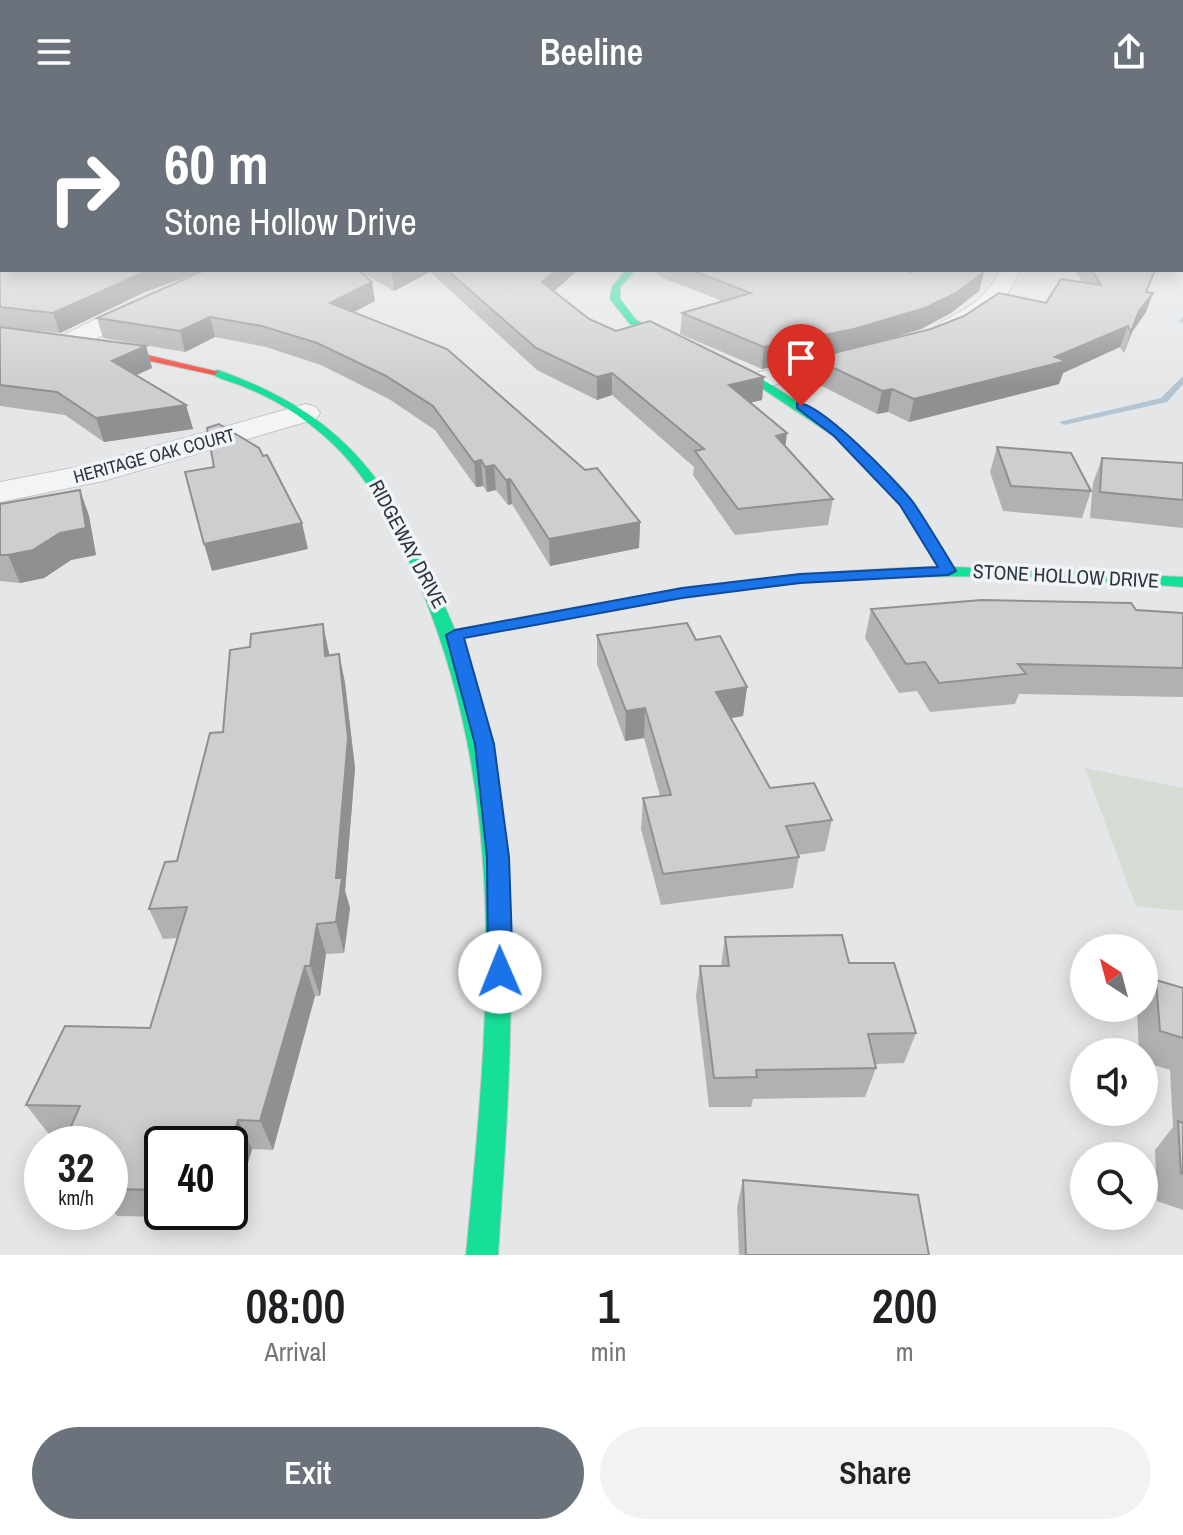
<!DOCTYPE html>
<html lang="en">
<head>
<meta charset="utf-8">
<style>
	:root { --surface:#fff; --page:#f2f2f2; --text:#202124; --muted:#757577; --accent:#6b727b }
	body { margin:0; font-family:"Archivo Narrow",sans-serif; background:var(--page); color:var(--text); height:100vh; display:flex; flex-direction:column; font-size:30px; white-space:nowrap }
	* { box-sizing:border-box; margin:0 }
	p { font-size:26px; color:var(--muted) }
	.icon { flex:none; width:44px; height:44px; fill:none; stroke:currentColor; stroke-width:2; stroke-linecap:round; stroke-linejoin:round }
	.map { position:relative; height:1151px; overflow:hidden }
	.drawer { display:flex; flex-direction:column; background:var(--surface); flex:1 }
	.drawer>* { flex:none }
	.banner { position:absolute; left:0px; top:0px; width:1184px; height:168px; box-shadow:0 4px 20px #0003; background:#6b727b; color:#fff; overflow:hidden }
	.needle { width:52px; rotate:324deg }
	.tools { position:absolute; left:1070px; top:830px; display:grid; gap:16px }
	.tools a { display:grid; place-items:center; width:88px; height:88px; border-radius:50%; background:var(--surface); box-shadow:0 4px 20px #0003; font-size:40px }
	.speed { position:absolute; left:24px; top:1022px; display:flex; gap:16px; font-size:40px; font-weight:700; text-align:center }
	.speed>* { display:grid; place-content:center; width:104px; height:104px; border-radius:50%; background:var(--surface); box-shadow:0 4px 20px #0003; line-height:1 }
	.speed small { font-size:20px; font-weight:400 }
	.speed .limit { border:4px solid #111; border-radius:12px; background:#fff; color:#111 }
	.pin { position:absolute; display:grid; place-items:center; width:68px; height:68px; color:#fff; margin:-82px -34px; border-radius:50% 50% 50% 0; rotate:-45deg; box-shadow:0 0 8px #0007 }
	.pin .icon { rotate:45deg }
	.me { position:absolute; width:88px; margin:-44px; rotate:359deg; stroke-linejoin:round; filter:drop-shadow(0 0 6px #0008) }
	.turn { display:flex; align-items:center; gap:28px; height:168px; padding:0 32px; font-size:36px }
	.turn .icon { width:104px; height:104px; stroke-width:2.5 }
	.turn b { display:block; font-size:56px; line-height:68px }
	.eta { display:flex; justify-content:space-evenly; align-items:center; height:136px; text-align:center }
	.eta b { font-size:48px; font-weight:600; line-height:56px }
	.button { display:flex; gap:16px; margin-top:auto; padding:16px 32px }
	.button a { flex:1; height:92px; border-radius:48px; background:var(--accent); color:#fff; font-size:32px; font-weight:600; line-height:92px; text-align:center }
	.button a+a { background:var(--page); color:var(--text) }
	header { display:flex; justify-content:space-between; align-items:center; height:104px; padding:0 32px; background:var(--accent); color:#fff; font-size:36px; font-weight:600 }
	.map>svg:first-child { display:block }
</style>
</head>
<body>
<header><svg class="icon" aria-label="menu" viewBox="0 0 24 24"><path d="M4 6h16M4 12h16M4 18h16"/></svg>Beeline<svg class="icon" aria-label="share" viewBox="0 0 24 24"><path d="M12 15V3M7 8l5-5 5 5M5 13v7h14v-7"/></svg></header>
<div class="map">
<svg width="1183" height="1151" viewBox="0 0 1183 1151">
	<rect width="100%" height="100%" fill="#e4e6e8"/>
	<!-- green -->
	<path fill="#d5dcd4" d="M1085,664L1183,684V807L1136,802Z"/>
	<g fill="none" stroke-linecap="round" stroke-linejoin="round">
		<!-- stream -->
		<g fill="#b3c4d2" fill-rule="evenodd">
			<path d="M1183,213V219L1179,217Z"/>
			<path d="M1183,272V280L1167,298L1064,321L1059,318L1161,294Z"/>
		</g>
		<!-- street casing -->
		<g stroke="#c2c4c6" stroke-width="2">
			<g id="street">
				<path d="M214,166H243L71,246L62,248L50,241L53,236L144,192Z"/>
				<path d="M999,166H1019C1011,194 974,236 941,228L937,223L941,218C966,206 989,193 999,166Z"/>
				<path d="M849,246L858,249L862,254L858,259L758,285L748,283L745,277L748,271Z"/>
				<path d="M306,300L316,303L320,309L316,315L103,377L0,398V378L88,361Z"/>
			</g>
		</g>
		<!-- fast casing -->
		<g stroke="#c2c4c6" stroke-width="2">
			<path id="fast" d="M626,166H635L620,183V195L636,216L762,275L843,327L911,396L953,463L1183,473V483C1056,473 928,467 800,479C685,489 572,513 459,535C476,576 485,622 493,665C522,826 509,989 498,1151H466C488,924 511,706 423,489C401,436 375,380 333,340C308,316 279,297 247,284C235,278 219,276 209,268L218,266C361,317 398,394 455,526C615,495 774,466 938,463L900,401L835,333L754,279L630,220L610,195L612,183Z"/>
		</g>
		<!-- jam casing -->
		<g stroke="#c2c4c6" stroke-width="2">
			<path id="jam" d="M0,230L118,244L219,268L214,271L118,250L0,236Z"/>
		</g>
		<!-- street -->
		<use href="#street" fill="#f3f4f5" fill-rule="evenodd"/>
		<!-- fast -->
		<use href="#fast" fill="#16e098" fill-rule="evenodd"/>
		<!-- jam -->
		<use href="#jam" fill="#f24e42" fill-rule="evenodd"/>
	</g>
	<!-- wall -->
	<g fill="#afb1b3" fill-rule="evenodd">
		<path d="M0,121L2,166H578L554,187L589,215L616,227L764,273L762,296L750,298L786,343L833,395L828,421L735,431L693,371L694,363L612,291L597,296L537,266L430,168L394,187L362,169L375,197L354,208L640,418L639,444L550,462L512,400L508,401L496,386L487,388L483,382L476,383L435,326L389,295L321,261L266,243L215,233L185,248L103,234L97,214L202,167L143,189L60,229L0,223L146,242L152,264L136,271L186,301L193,325L104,338L65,311L0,302Z"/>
		<path d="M652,166H983L984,168L979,187L951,209L921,225L876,238L1046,199L1082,178L1075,166H1155L1147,188L1153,189L1146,208L1132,228L1124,249L1120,243L1063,269L1059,280L909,318L888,308L877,310L822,282L799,287L790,281L793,259L809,255L762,265L680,230L682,209L722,197L663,174Z"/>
		<path d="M997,343L1091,387L1082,414L1003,407L990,368Z"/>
		<path d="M1102,354L1183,359V424L1090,414L1093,379Z"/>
		<path d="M80,386L89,412L96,451L71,456L44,474L20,479L0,477V400Z"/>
		<path d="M871,505L1136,506L1183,509V593L1019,590L1015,600L930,608L917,587L899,589L865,534Z"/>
		<path d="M597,531L696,536L747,583L743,612L731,614L770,684L832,716L825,747L798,751L799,753L793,784L661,801L641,725L643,694L660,692L644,634L625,637L597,560Z"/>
		<path d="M339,550L345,579L355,664L345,787L350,804L344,849L326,850L320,892H315L273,1046L252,1045L232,1114L117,1112L110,1102V1040L67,1030L48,1029L26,1001L150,924L177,834L163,835L149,805L177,757L223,628L329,551ZM162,1040H230V1108H162Z"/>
		<path d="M725,833L849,859L916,929L904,959L875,960L876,964L865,993L753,995L751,1003H709L696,892L700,862H721Z"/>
		<path d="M1156,876L1183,884V1106L1157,1097L1155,1046L1173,1023L1170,966L1144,958V948H1139L1137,906L1138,904H1144V895Z"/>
		<path d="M743,1076L929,1151H739L737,1103Z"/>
	</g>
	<!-- shaded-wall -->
	<g fill="#8f9092">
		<path d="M149,166H205L143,189L60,229L53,209Z"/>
		<path d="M396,166H430V168L394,187L392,168Z"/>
		<path d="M556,166H578L543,197L542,178Z"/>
		<path d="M984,168L979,187L951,209L921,225L850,247L762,265L764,243Z"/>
		<path d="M372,178L375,197L333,219L330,199Z"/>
		<path d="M1153,189L1146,208L1132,228L1124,249L1131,228L1140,206Z"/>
		<path d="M210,213L215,233L185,248L180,227Z"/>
		<path d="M1128,222L1120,243L1063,269L1059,280L909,318L914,295L1055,253Z"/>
		<path d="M146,242L152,264L119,279L112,257Z"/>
		<path d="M826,260L822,282L799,287L802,265Z"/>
		<path d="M612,269V291L597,296V273Z"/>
		<path d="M764,273L762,296L727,304L729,281Z"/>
		<path d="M892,285L888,308L877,310L882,287Z"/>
		<path d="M186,301L193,325L104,338L96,314Z"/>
		<path d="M787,329L784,354L776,332Z"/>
		<path d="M481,356L483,382L476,383L474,358Z"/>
		<path d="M494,361L496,386L487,388L485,363Z"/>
		<path d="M510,375L512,400L508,401L506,376Z"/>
		<path d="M80,386L89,412L96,451L71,456L44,474L20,479L8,451Z"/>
		<path d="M640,418L639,444L550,462L549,435Z"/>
		<path d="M302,419L308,445L212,467L204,440Z"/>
		<path d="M323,520L329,549L331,581L325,552Z"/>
		<path d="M339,550L345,579L355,664L345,787L350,804L344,849L336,818Z"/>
		<path d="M747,583L743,612L713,617L716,588Z"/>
		<path d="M645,604L644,634L625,637L626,607Z"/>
		<path d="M317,820L326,850L320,892L310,862Z"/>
		<path d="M305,862L315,892L273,1046L260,1017Z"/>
		<path d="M238,1016L252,1045L232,1114L229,1108H230V1043Z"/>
	</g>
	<!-- building -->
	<g fill="#ccced0" stroke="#8f9092" stroke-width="2">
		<path d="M0,121H2V166H149L53,209L0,203Z"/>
		<path d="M205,166H358L372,178L330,199L447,245L585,366L597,364L640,418L549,435L510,375L506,376L494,361L485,363L481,356L474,358L433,302L386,272L317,239L262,222L210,213L180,227L97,214Z"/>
		<path d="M447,166H556L542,178L589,215L616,227L650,217L764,273L729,281L787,329L776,332L833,395L738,405L695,347L704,345L612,269L597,273L536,244Z"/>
		<path d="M691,166H906L911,168L910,166H983L984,168L956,189L925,204L854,225L764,243L682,209L751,189Z"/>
		<path d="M1092,166H1155L1146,188L1153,189L1139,207L1131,228L1128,222L1055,253L1066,257L914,295L892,285L882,287L826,260L802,265L793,259L931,225L964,212L999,189L1046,199L1061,175L1101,181Z"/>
		<path d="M0,223L146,242L112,257L186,301L96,314L57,288L0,281Z"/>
		<path d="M219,320L259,344L263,352L267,351L302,419L204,440L185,368L214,363L207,324Z"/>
		<path d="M997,343L1071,349L1091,387L1011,382Z"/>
		<path d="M1102,354L1183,359V396L1100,388Z"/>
		<path d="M80,386L86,424L60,429L33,446L8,451H0V400Z"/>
		<path d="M982,496L1131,499L1136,506L1183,509V564L1018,560L1026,570L939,579L925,558L906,560L871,505Z"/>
		<path d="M687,519L696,536L720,532L747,583L716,588L770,684L814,679L832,716L786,722L799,753L663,770L643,694L671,691L645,604L626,607L597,531Z"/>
		<path d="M323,520L325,552L339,550L348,634L336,774H342L336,818L317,820L310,862H305L260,1017L238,1016L230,1043V1040H162V1086L110,1085V1054L112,1049H110V1040H63L80,1002L26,1001L65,922L150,924L187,803L149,805L165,758L177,757L210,629L223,628L230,546L250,543L251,530Z"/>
		<path d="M842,831L849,859H894L916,929L868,930L876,964L756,966L757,973L714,974L700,862H729L725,833Z"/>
		<path d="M1156,876L1183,884V934L1160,927Z"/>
		<path d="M1178,1017L1183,1019V1070L1181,1069Z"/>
		<path d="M743,1076L918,1091L929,1151H746Z"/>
	</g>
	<!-- sky -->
	<linearGradient id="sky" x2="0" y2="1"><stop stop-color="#93badf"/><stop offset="0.43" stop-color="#f3f4f5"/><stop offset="1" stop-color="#f3f4f5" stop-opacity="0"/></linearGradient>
	<rect width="1183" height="282" fill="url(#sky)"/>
	<!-- route -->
	<path fill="#1a73e8" stroke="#114b97" stroke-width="2" d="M797,299C820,297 897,378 913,398C928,420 942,444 956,467L948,471L800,479L682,494L464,534L494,640L509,753L513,868L509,875L500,878L491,875L488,868L487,753L475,640L446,531L455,526L682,484L800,470L938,463L900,401L834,332L797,304Z"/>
	<g text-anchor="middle" stroke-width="7" stroke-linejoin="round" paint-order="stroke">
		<!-- far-street labels -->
		<g font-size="18" fill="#2a3441" stroke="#f2f4f7">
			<text transform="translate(154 352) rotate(-15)" y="6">HERITAGE OAK COURT</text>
		</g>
		<!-- street labels -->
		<g font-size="20" fill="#2a3441" stroke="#f2f4f7">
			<text transform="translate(408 440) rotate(62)" y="7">RIDGEWAY DRIVE</text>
			<text transform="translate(1066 472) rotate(3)" y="7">STONE HOLLOW DRIVE</text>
		</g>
	</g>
</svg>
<div class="tools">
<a><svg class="needle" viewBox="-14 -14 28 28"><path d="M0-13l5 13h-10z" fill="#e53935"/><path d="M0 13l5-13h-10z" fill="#757577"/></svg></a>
<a><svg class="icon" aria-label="sound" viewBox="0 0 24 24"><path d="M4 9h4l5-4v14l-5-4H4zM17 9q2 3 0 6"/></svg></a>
<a><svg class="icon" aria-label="search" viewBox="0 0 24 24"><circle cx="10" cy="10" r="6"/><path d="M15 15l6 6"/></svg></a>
</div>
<div class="speed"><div>32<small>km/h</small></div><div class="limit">40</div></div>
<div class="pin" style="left:801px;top:302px;background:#d93025"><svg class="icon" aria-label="arrive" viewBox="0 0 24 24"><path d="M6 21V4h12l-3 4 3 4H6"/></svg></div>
<svg class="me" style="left:500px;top:868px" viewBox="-20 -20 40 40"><circle r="19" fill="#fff"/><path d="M0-13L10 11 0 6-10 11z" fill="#1a73e8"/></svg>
<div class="banner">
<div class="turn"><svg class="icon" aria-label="right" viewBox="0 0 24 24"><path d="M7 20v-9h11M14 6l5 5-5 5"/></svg><div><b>60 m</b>Stone Hollow Drive</div></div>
</div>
</div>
<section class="drawer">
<div class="eta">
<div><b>08:00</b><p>Arrival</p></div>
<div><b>1</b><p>min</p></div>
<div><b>200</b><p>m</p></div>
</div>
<div class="button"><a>Exit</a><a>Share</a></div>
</section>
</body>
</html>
